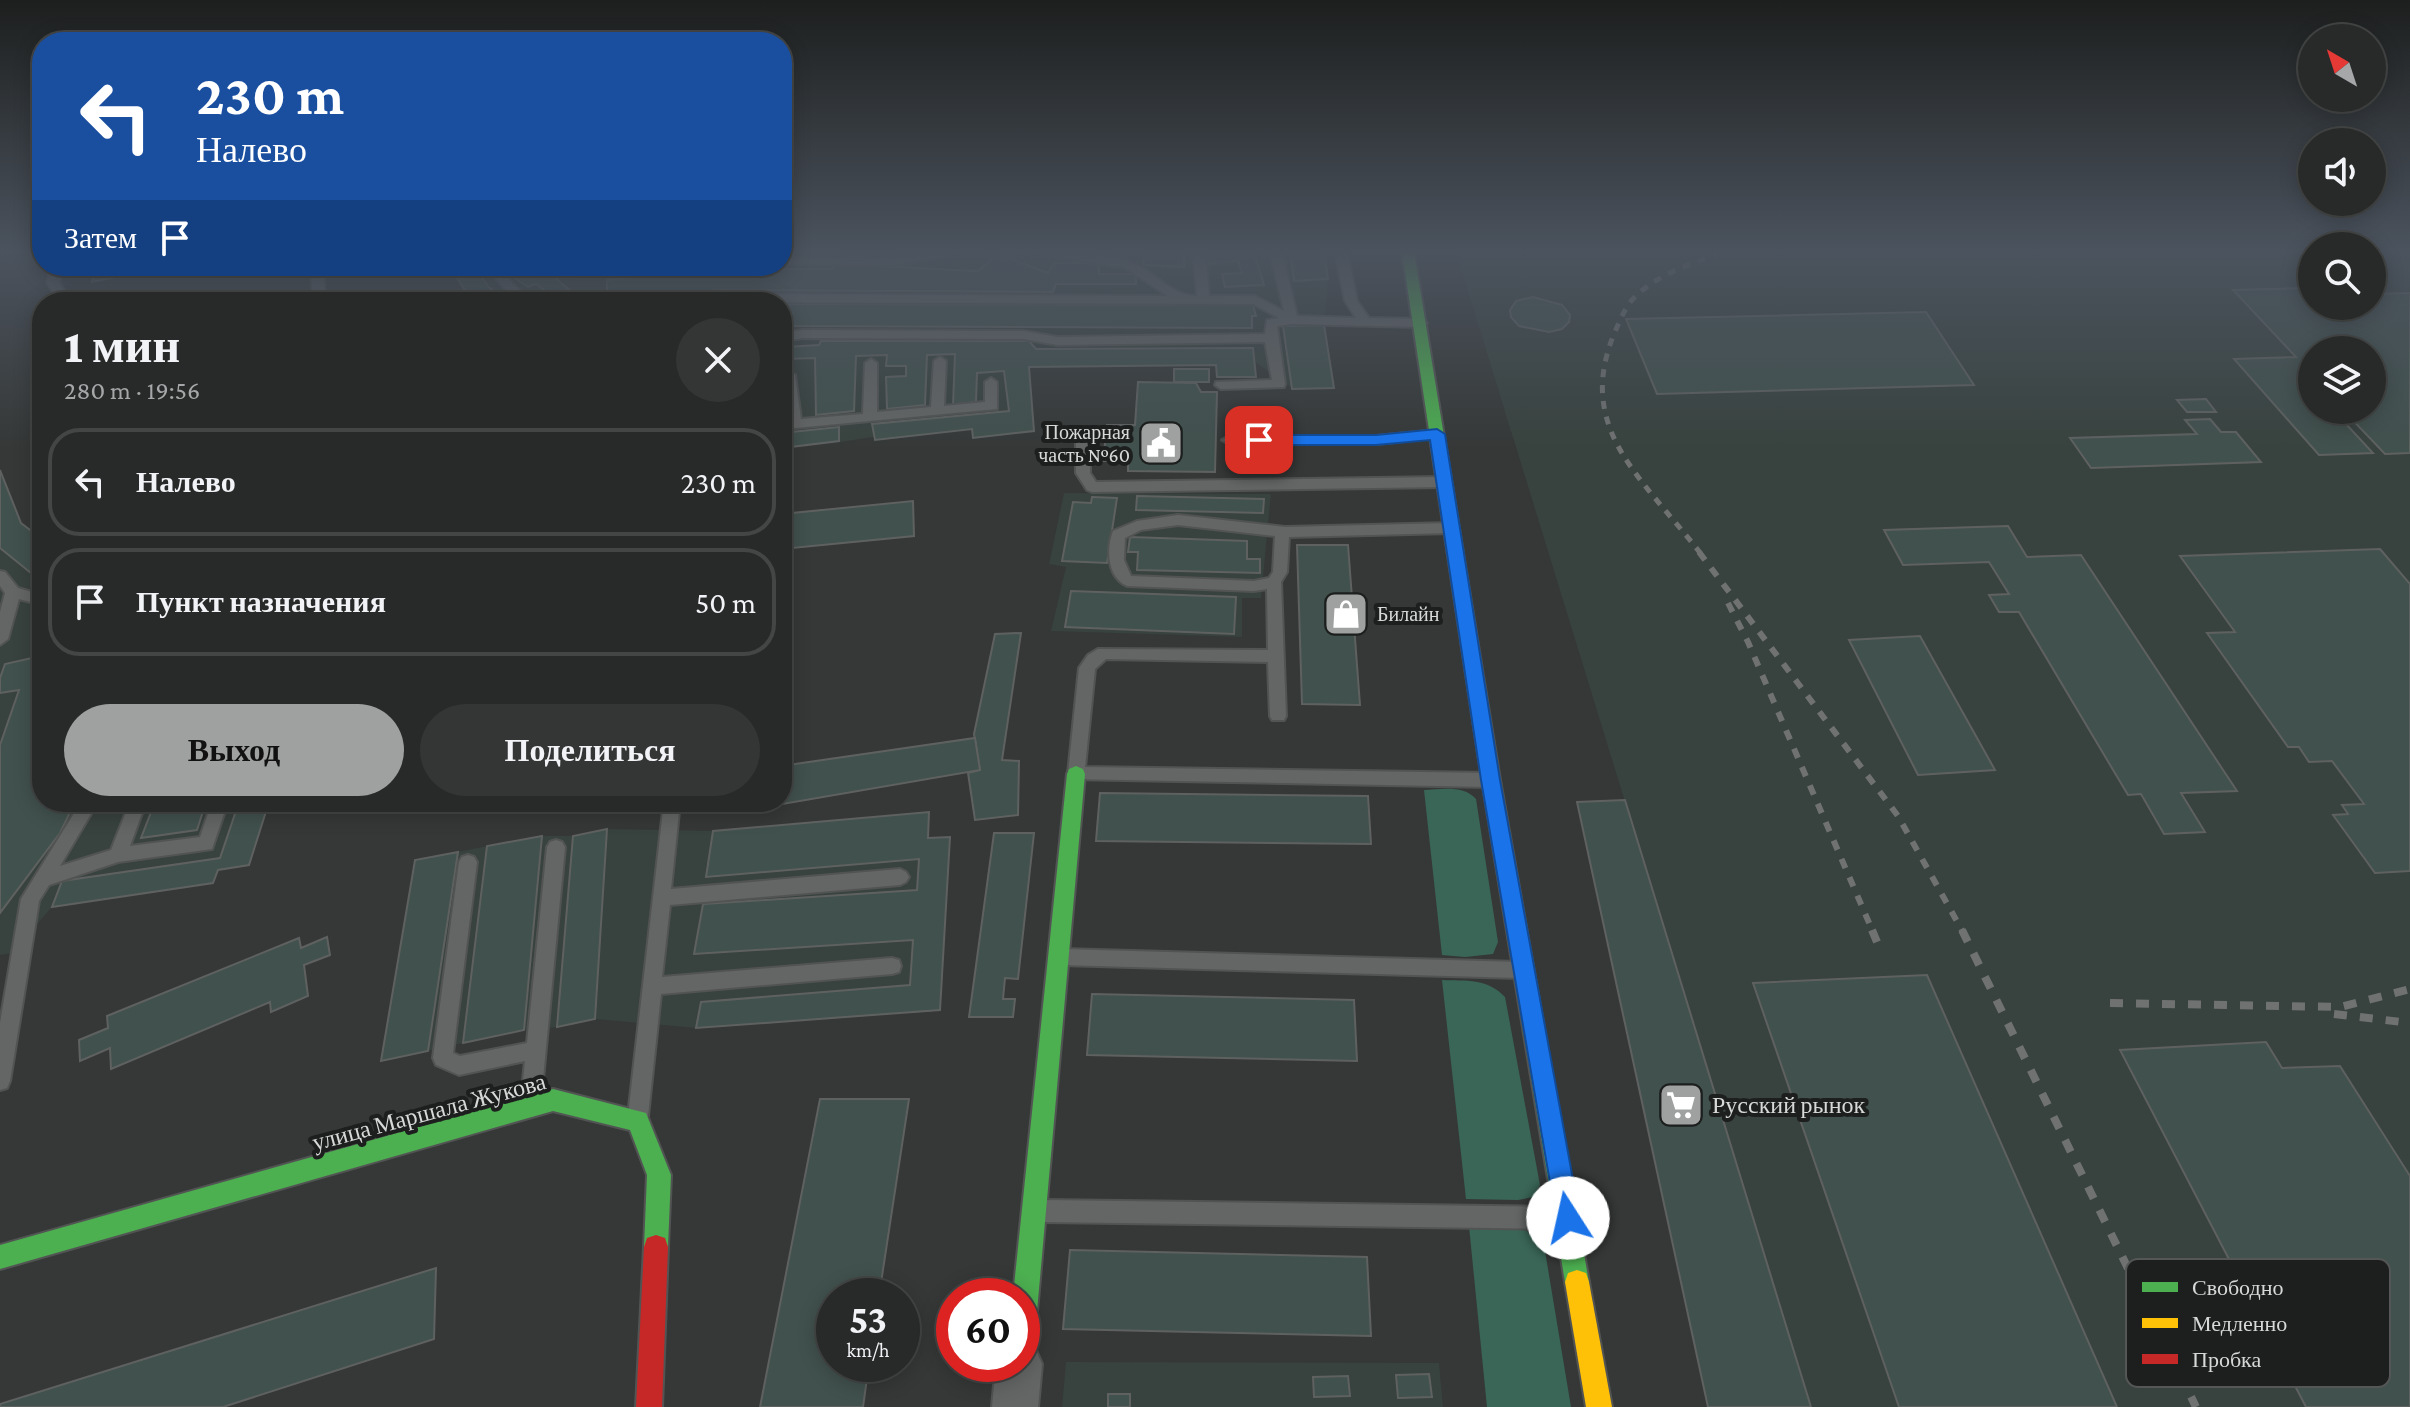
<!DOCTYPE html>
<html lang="ru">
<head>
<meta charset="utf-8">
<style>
	:root { --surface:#282a29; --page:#343635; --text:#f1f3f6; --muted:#a5a7a8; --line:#444646; --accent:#9ea1a0 }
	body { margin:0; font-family:"Crimson Pro",serif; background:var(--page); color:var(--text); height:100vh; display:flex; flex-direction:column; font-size:30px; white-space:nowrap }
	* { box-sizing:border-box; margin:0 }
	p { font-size:26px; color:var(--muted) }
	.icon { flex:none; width:44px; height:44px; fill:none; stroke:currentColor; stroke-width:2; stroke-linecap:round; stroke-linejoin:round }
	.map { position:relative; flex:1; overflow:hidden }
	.side { position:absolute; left:32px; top:292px; width:760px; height:520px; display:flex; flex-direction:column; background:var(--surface); border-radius:32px; box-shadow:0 4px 20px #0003,0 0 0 2px var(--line) }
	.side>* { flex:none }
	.top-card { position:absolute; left:32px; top:32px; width:760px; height:244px; border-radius:32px; box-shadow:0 4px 20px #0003,0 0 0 2px var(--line); background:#1a4fa0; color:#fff; overflow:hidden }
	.needle { width:52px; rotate:321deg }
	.fabs { position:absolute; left:2298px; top:24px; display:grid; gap:16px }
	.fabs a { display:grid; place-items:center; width:88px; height:88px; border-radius:50%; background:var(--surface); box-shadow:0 4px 20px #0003,0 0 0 2px var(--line); font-size:40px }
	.speed { position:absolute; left:816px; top:1278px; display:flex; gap:16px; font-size:40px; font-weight:700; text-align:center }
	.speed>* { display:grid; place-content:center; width:104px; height:104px; border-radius:50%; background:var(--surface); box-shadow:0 4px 20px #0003,0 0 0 2px var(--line); line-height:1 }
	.speed small { font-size:20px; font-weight:400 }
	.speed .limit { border:12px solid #d22; background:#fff; color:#111 }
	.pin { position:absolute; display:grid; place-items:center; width:68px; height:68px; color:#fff; margin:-34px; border-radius:16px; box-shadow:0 4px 12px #0006 }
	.me { position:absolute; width:88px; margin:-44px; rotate:350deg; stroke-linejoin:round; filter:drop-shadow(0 0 6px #0008) }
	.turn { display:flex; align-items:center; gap:28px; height:168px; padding:0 32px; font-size:36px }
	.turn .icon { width:104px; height:104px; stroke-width:2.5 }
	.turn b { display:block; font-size:56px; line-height:68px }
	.then { display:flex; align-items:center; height:76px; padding:0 32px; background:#0003; gap:16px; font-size:30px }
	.round { display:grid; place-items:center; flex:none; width:84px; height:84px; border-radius:42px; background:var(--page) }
	.head { display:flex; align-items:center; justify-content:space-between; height:136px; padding:0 32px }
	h1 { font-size:48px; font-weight:800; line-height:60px }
	.cta { display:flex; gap:16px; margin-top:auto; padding:16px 32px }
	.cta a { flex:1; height:92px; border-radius:48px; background:var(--accent); color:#111; font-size:32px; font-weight:800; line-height:92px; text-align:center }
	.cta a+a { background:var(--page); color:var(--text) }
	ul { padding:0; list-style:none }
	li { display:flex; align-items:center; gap:24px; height:108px; margin:0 16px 12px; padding:0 16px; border:4px solid var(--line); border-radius:32px }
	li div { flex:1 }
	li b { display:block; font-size:30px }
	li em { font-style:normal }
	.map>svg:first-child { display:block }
</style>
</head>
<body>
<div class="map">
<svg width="2410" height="1407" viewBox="0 0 2410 1407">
	<rect width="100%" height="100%" fill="#353837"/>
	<!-- built -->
	<g fill="#38423e" fill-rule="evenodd">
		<path d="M782,252H1316L1328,279L1324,325L1292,388L1255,362L1226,356L1020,360L1019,415L840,442L782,440V302H491L459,266H782Z"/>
		<path d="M1456,252H2312V306H2372V252H2410V1407H1811ZM2312,350H2372V410H2312Z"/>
		<path d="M1064,493L1271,494L1261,598H1242V637L1051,631L1066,567L1049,564Z"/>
		<path d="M0,512L42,556V802H255L243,852L190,876L52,907L12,953L0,955Z"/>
		<path d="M608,829L713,831L936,846L926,999L696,1028L595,1019L580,1013L557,1027L524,1030L500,1025L463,1043L428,1051L410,1047L458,852L487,846H516L542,836H573L590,840Z"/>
		<path d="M1066,1362L1439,1363L1443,1407H1062Z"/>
	</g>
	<!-- green -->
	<g fill="#3a6657">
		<path d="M1424,790C1442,789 1464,785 1476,799L1498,942L1493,954L1465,957L1442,955Z"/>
		<path d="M1442,980C1466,981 1487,978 1505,997L1540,1185L1533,1197L1518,1200L1466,1199Z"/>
		<path d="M1469,1226L1524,1228L1545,1251L1571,1407H1487Z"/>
	</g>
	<!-- building -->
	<g fill="#41514d" stroke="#5e6160" stroke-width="2">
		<path d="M844,252H921L868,259L867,256L844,257Z"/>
		<path d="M993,252L1048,273L1054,263H1099V274H1136V284H1056L1053,292L720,290L607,301V280L703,270L832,269L834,264L978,271L992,259L985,256Z"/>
		<path d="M1145,252H1185L1184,267L1143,265Z"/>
		<path d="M1219,252H1254L1264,285L1225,287L1222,274L1242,273L1238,261L1209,264L1207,256Z"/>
		<path d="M1290,252H1324L1328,279L1294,281Z"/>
		<path d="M95,266H169L92,282Z"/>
		<path d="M450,266H474L488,286L506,302H478L464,289Z"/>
		<path d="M506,266H531L544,278L552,275L580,299L559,302L536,284L528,287L516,279Z"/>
		<path d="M2304,288L2312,296V306H2372V294L2410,293V453L2385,454L2343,410H2372V350H2312V375H2301L2312,388V410H2333L2373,453L2319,455L2234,359L2296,357L2233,290Z"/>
		<path d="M1533,297L1562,305L1570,315L1569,322L1562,329L1549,332L1519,326L1511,317L1510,310L1516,301Z"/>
		<path d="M782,304L1253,305L1256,316H1252V328L790,326L789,317L782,318Z"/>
		<path d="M1926,312L1974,385L1657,394L1626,319Z"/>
		<path d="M1324,325L1334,388L1292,389L1283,326Z"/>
		<path d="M821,341H1029L1036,349L1253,348L1256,377H1217L1216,365L1029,367L1034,431L973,438L972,429L875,440L872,424L1009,411L1004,371L977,373L976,402L953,405L955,354L927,355L925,405L887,409L886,377L906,376V366H886L887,355L856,356L854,411L816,415L815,358L784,359L786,347L819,345Z"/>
		<rect x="1174" y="369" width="35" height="13"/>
		<path d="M1138,382L1196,383L1201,392H1217L1215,472L1128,471V461H1103L1107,425H1135Z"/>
		<path d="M2206,399L2216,412H2187L2177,400Z"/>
		<path d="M2210,419L2221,432H2236L2261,462L2091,468L2070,438L2197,434L2185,420Z"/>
		<path d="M839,427V441L782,448V433Z"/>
		<path d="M0,470L21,523L42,539V582L0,548Z"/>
		<path d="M1137,496L1264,499L1263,513L1136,510Z"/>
		<path d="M1092,497L1117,498L1107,563L1062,561L1073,502L1091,503Z"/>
		<path d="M913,501L914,536L782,549V514Z"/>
		<path d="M2008,526L2027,557L2081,555L2237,791L2181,793L2205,832L2164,834L2141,794L2128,795L2019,612H1999L1989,595L2009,594L1989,562L1903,565L1884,530Z"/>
		<path d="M1130,537L1247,541V559H1260V573L1137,570L1138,552H1128Z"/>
		<path d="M1297,545H1348L1360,705L1302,704Z"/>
		<path d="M2380,549L2410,584V871L2375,873L2333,815L2348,814L2342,805L2364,804L2332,761L2309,762L2299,747H2288L2207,633L2235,632L2180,556Z"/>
		<path d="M1071,591L1236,597L1234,634L1065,627Z"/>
		<path d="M42,610V802H75L60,833L0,913V745L19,690L0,693V678L5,664L32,658Z"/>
		<path d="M1021,633L1002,760L1019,761L1018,815L975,820L968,773L980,770L974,734L995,634Z"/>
		<path d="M1920,636L1995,770L1918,775L1849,640Z"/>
		<path d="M975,738L980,770L742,811V802H782V780L787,779L788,765Z"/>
		<path d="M1100,793L1368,796L1371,844L1096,841Z"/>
		<path d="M1625,800L1811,1407H1708L1577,802Z"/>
		<path d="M155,802H206L197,830L141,838Z"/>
		<path d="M239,802H269L249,865L218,870L213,883L52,907L62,881L220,858Z"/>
		<path d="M929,812L928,838L950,837L940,1010L696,1028L701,1002L910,985L913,940L694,954L703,904L917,890L919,859L706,877L713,831Z"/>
		<path d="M607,829L595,1019L557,1027L573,836Z"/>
		<path d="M994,833H1034L1018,979L1005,978L1003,999H1015L1013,1017H969Z"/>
		<path d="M542,836L524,1030L463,1043L487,846Z"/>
		<path d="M458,852L428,1051L381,1061L415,860Z"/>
		<path d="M327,937L330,955L304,965L308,996L271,1012L270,1002L111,1069L110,1048L80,1061L79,1040L108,1028L107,1016L299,938L301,948Z"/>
		<path d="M1927,975L2117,1407H1899L1753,983Z"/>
		<path d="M1092,994L1354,1000L1357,1061L1087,1055Z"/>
		<path d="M2266,1042L2282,1068L2340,1066L2410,1176V1407H2306L2120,1050Z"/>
		<path d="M820,1099H909L879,1296H834V1364H869L863,1407H760Z"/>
		<path d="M1070,1250L1367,1257L1371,1336L1063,1329Z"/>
		<path d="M436,1268L434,1339L223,1407H0V1404Z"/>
		<path d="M1429,1374L1432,1397L1398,1398L1396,1375Z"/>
		<path d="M1348,1376L1350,1396L1314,1397L1313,1377Z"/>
		<rect x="1108" y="1394" width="22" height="13"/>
	</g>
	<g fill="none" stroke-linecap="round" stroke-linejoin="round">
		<!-- lane casing -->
		<g stroke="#525453" stroke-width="4">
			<g id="lane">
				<path d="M932,252H957L951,255L894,265L782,264V258L894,259Z"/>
				<path d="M1037,252C1059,251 1112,254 1131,262C1154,271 1171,296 1197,296L1193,252H1205L1209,296H1255L1284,311L1270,252H1282L1297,316L1356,318L1345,301L1335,252H1347L1357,301L1369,318L1421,319L1427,323L1421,327L1292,324L1277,326L1285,384L1284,387L1221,389L1215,385L1216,382L1272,380L1265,342L1058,345L1023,339L803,338L782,341V333L803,330L1023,331L1058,337L1265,334L1267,320L1279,318L1253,304L709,302L715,298L753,294L1168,296L1124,267L1043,255Z"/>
				<path d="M53,266H65L59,282L69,299L67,302H59L47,282Z"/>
				<path d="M311,266H323L325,302H313Z"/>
				<path d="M485,266H497L520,291L535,302H521L512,297Z"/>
				<path d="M536,266H554L566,269L666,266L660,270L565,277Z"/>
				<path d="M940,357L946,361L944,406L985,402V382L991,378L997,382V409L795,428L788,424L782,370L795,375L801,419L863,414L865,363L871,359L877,363V412L931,407L934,361Z"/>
				<path d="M1083,427L1090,431V473L1096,482L1444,477L1451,482L1444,487L1092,492L1087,490L1076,473V431Z"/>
				<path d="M1437,430L1442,431V437L1376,444H1229L1222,440L1229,436H1376Z"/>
				<path d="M1178,515L1285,527L1451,523L1458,528L1451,533L1289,537L1287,572L1281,582L1286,716L1284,720H1272L1270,716L1268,662L1106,659L1095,669L1085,767L1489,773L1495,775L1497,780L1495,785L1489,787L1070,779L1068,774L1079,668L1088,655L1098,649L1268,650L1267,589L1254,591L1127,586C1107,577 1106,549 1113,531L1137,521ZM1178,525L1275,536L1273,572L1269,578L1254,581L1131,576L1124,560L1125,538L1141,530Z"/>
				<path d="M0,571L5,572L18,588L42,595V605L19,599L8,639L0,645V612L5,593L0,586Z"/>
				<path d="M81,802H98L60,866L111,850L130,802H146L130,846L200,837L212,802H228L212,849L118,862L49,885L39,901L10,1081L7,1088L0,1090V1023L21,899Z"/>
				<path d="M664,802H680L671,889L900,869L906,872L909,877L906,882L900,885L670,905L662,977L892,958L899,960L901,966L899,972L892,974L661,994L648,1116L645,1123L638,1126L631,1123L628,1116Z"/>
				<path d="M556,840L562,842L565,847L541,1100L538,1107L531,1110L524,1107L521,1100L525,1061L459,1075L436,1065L433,1058L459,862L462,857L468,855L474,857L477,862L453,1053L460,1056L527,1043L547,847L550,842Z"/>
				<path d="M1062,949L1519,962L1526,964L1528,970L1526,976L1519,978L1062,965L1055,963L1053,957L1055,951Z"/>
				<path d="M1044,1200L1556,1207L1563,1211L1567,1218L1563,1225L1556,1229L1044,1222L1037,1218L1033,1211L1037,1204Z"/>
			</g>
		</g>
		<!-- street casing -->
		<g stroke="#525453" stroke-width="4">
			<path id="street" d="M1022,1343L1035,1348L1042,1364L1038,1407H992L996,1364H1022Z"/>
		</g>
		<!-- fast casing -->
		<g stroke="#525453" stroke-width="4">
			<g id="fast">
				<path d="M1402,252H1414L1500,780L1589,1282L1586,1291L1577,1294L1568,1291L1565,1282L1482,780Z"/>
				<path d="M1076,766L1083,769L1085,774L1035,1334L1031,1343L1022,1347V1296H1013L1067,774L1069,769Z"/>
				<path d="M553,1089L646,1113L671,1175L668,1247L665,1256L656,1259L647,1256L644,1247L647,1175L630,1130L553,1111L0,1269V1245Z"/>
			</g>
		</g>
		<!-- slow casing -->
		<g stroke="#525453" stroke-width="4">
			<path id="slow" d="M1577,1270L1586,1273L1589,1282L1612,1407H1586L1565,1282L1568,1273Z"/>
		</g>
		<!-- jam casing -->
		<g stroke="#525453" stroke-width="4">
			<path id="jam" d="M656,1235L665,1238L668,1247L662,1407H636L644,1247L647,1238Z"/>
		</g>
		<!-- lane -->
		<use href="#lane" fill="#646665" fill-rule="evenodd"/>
		<!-- street -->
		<use href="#street" fill="#646665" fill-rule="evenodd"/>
		<!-- fast -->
		<use href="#fast" fill="#4caf50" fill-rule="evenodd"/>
		<!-- slow -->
		<use href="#slow" fill="#ffc107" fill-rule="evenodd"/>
		<!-- jam -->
		<use href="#jam" fill="#c62828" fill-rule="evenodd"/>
		<!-- rail-far2 -->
		<path stroke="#707272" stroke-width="5" stroke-dasharray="8 8" stroke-linecap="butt" d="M1701,554C1678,524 1652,497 1631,467C1600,423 1594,383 1614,334C1621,318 1626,304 1639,293C1663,272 1694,263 1722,252"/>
		<!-- rail-far1 -->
		<g stroke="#707272" stroke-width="6" stroke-dasharray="10 10" stroke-linecap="butt">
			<path d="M1699,552L1898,816L1963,932"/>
			<path d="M1728,603L1748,642L1873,932"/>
		</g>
		<!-- rail -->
		<g stroke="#707272" stroke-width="8" stroke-dasharray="13 13" stroke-linecap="butt">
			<path d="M1872,930L1882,954"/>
			<path d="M1962,930L2196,1407"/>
			<path d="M2110,1003L2340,1007L2410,989"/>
			<path d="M2334,1014L2410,1023"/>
		</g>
	</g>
	<!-- sky -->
	<linearGradient id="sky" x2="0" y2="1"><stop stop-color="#1d1f1e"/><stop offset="0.56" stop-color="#4b535e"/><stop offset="1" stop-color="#4b535e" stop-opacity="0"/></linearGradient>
	<rect width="2410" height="449" fill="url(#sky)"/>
	<!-- route -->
	<path fill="#1a73e8" stroke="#114b97" stroke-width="2" d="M1437,429L1445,434L1500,780L1580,1218L1577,1227L1568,1230L1560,1227L1556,1218L1481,780L1430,440L1376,445H1259L1251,440L1259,435H1376Z"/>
	<!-- icons -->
	<defs>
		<g id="civic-square" transform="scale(2.3)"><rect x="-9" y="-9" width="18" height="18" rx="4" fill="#9ea1a0" stroke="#1d1f1e"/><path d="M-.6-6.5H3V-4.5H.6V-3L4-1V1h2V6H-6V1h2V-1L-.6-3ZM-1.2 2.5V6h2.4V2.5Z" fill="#fff"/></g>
		<g id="shop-square" transform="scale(2.3)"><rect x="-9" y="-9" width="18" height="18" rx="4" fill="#9ea1a0" stroke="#1d1f1e"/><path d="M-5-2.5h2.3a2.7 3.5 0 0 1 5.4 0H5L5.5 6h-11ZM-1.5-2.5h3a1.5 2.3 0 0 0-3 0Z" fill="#fff"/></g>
		<g id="supermarket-square" transform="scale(2.3)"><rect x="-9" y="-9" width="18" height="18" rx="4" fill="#9ea1a0" stroke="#1d1f1e"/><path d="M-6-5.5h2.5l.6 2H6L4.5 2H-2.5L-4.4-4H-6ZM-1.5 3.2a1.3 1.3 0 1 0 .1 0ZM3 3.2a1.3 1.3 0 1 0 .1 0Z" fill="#fff"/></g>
	</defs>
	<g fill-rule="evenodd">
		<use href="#civic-square" x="1161" y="443"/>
		<use href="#shop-square" x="1346" y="614"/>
		<use href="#supermarket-square" x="1681" y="1105"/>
	</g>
	<g text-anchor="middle" stroke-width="8" stroke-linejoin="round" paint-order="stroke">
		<!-- poi labels -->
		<g font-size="20" fill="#d6d9d8" stroke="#1d1f1e" text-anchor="end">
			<text x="1130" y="439">Пожарная<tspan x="1130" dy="23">часть №60</tspan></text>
			<text x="1377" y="621" text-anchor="start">Билайн</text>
		</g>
		<!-- near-poi labels -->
		<g font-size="24" fill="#d6d9d8" stroke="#1d1f1e" text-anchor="start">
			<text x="1712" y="1113">Русский рынок</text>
		</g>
		<!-- near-street labels -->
		<g font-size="24" fill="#d6d9d8" stroke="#1d1f1e">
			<text transform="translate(429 1112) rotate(-15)" y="8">улица Маршала Жукова</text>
		</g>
	</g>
	<!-- legend -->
	<rect x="2126" y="1259" width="264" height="128" rx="12" fill="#1d1f1e" stroke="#545756" stroke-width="2"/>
	<rect x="2142" y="1282" width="36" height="10" fill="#4caf50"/>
	<rect x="2142" y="1318" width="36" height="10" fill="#ffc107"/>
	<rect x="2142" y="1354" width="36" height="10" fill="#c62828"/>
	<g font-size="22" fill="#d6d9d8">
		<text x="2192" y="1295">Свободно</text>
		<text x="2192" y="1331">Медленно</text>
		<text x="2192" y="1367">Пробка</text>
	</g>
</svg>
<div class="fabs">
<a><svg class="needle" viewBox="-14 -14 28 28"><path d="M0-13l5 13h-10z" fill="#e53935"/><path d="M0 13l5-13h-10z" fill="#a5a7a8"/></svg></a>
<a><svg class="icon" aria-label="sound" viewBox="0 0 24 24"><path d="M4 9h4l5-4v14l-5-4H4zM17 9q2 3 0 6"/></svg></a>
<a><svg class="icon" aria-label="search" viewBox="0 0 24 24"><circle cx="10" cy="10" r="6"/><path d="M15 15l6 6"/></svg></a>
<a><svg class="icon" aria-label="layers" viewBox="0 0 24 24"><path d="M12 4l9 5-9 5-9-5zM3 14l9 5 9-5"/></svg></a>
</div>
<div class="speed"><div>53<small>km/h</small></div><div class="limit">60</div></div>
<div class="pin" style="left:1259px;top:440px;background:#d93025"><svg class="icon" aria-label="arrive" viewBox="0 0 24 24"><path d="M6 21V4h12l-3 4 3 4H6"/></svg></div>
<svg class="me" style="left:1568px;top:1218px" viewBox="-20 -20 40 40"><circle r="19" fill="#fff"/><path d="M0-13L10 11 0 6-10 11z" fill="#1a73e8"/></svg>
<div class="top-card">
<div class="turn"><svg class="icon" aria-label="left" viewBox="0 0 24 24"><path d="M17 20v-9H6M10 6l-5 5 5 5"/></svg><div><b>230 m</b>Налево</div></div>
<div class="then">Затем<svg class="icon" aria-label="arrive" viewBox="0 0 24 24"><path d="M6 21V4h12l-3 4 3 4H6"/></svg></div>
</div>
<section class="side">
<div class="head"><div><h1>1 мин</h1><p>280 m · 19:56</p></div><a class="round"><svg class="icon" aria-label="close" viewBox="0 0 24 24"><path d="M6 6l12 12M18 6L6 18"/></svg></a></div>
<ul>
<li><svg class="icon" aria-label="left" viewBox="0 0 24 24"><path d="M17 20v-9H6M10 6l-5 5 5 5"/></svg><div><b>Налево</b></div><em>230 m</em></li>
<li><svg class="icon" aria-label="arrive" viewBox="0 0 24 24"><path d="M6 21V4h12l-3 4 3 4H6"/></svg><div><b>Пункт назначения</b></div><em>50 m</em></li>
</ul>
<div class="cta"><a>Выход</a><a>Поделиться</a></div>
</section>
</div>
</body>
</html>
